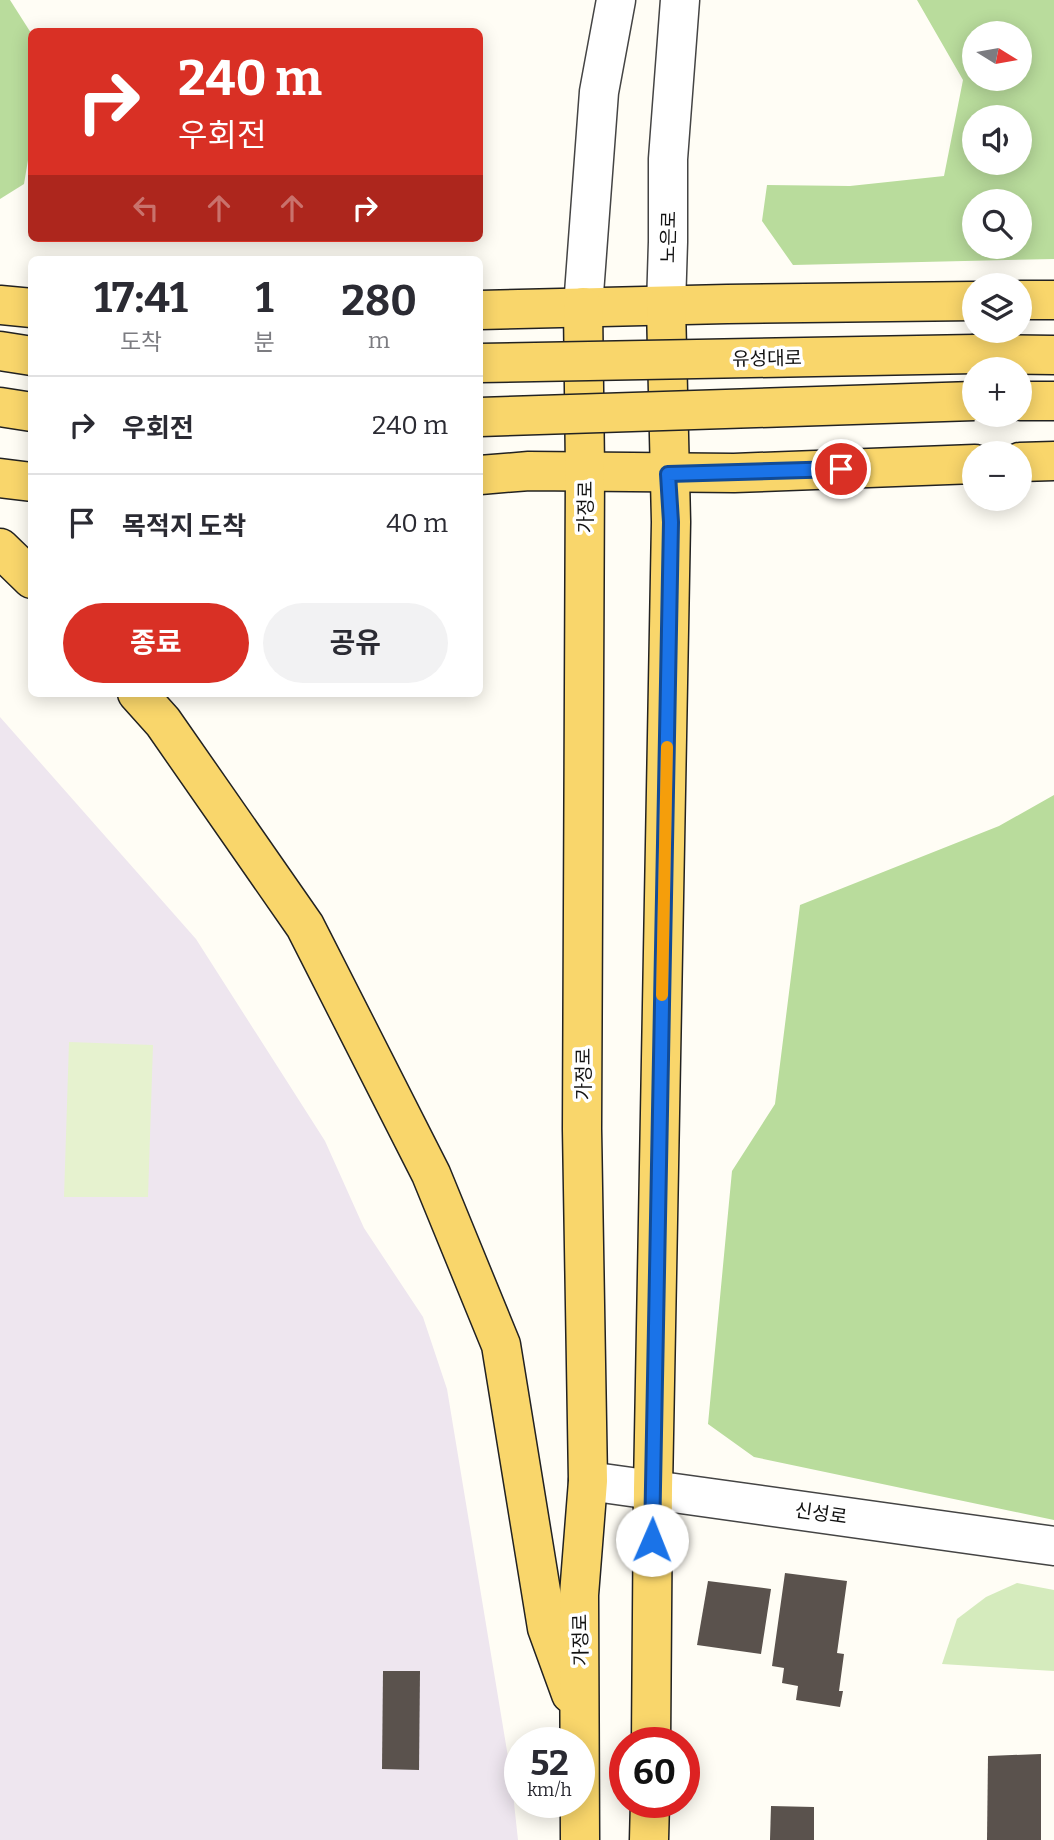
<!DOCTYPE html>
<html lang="ko">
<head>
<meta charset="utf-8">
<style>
	:root { --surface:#fff; --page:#f2f2f3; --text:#2b2b33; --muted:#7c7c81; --line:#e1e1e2; --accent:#d93025 }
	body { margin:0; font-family:Bitter,"Noto Sans KR",serif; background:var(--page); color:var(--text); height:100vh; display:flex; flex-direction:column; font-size:26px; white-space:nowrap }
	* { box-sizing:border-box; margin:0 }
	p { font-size:23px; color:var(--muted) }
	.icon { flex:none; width:38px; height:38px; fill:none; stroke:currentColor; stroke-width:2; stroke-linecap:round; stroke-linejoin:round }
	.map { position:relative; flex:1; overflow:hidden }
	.details { position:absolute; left:28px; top:256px; width:455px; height:441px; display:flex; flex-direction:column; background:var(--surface); border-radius:10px; box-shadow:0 4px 18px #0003 }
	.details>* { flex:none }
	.top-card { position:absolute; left:28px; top:28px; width:455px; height:214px; border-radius:10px; box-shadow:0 4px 18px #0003; background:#d93025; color:#fff; overflow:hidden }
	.needle { width:46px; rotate:101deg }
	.tools { position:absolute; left:962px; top:21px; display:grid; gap:14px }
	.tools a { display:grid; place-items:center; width:70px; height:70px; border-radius:50%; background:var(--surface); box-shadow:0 4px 18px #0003; font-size:35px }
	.speed { position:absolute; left:504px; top:1727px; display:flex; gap:14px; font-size:35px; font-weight:700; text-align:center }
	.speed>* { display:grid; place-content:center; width:91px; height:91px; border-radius:50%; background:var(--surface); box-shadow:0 4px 18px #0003; line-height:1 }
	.speed small { font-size:18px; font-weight:400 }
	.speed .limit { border:10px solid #d22; background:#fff; color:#111 }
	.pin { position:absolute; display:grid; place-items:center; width:60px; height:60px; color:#fff; margin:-30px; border:4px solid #fff; border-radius:50%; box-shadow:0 2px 7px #0007 }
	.me { position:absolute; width:77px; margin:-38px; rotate:1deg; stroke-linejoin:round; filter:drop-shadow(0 0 5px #0008) }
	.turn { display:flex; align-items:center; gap:24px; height:147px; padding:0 35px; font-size:32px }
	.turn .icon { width:91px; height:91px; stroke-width:2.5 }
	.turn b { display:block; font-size:49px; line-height:60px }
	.lanes { display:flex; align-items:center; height:66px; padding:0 35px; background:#0003; justify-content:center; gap:35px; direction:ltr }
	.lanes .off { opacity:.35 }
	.eta { display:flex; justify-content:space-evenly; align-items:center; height:119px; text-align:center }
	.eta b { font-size:42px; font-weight:700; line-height:49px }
	.primary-button { display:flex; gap:14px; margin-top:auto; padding:14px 35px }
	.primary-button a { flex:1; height:80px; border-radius:42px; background:var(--accent); color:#fff; font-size:28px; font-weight:700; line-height:80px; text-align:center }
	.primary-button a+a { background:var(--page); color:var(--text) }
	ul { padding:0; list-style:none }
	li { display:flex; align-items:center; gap:21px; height:98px; padding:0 35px; border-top:2px solid var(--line) }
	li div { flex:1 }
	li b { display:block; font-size:26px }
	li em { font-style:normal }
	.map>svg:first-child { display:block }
</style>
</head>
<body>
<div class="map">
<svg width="1054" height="1840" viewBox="0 0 1054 1840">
	<rect width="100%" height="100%" fill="#fffdf5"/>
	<!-- industrial -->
	<path fill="#eee6ef" d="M0,717L196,939L325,1141L364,1228L423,1317L447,1389L511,1775L518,1840H0Z"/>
	<!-- green -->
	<path fill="#d5ebbd" d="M1017,1583L1054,1590V1671L942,1664L957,1619L986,1597Z"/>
	<!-- forest -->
	<g fill="#b9dc9c" fill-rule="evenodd">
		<path d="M0,0H10L31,33V142L24,184L0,199Z"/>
		<path d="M917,0H1054V259L793,265L762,221L767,185L850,186L944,176L963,80ZM975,33H1020V79H975ZM975,117H1020V163H975ZM975,201H1020V247H975Z"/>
		<path d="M1054,795V1520L754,1457L708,1424L732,1171L775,1104L800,905L999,826Z"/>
	</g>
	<!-- pitch -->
	<path fill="#e6f2cf" d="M69,1042L153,1045L148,1197H64Z"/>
	<!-- building -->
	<g fill="#5a524d">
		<path d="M785,1573L847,1581L837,1653L844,1654L839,1691H843L840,1707L796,1700L798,1686L782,1683L784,1668L772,1666Z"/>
		<path d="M708,1581L771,1589L761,1654L697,1645Z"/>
		<path d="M383,1671H420L419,1770L382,1769Z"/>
		<path d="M1041,1754V1840H987L988,1756Z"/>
		<path d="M771,1806L814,1807V1840H770Z"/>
	</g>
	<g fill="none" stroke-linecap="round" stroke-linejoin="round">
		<!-- minor casing -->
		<g stroke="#444" stroke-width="41">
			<g id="minor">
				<path d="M666,306L668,242V159L680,0"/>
				<path d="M583,307L599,92L616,0"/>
				<path d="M588,1481L1054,1546"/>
			</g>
		</g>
		<!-- major casing -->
		<g stroke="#222" stroke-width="41">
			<g id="major">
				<path d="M1020,300H1054"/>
				<path d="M0,305L32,308"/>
				<path d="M480,310L727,304L975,301"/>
				<path d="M0,351L32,356"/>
				<path d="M975,354L1054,355"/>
				<path d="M1020,401H1054"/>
				<path d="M0,407L32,412"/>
				<path d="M1020,462L1054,461"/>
				<path d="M480,475L529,471L734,473L975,464"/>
				<path d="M0,478L32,482"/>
				<path d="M0,548L32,579"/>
				<path d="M137,693L163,722L305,926L431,1174L501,1345L547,1628L571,1694"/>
				<path d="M651,1743L653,1489L671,522L666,306"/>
				<path d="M580,1840L579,1595L588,1481L582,1129L585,470L583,307"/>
				<path d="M649,1840L650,1802"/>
			</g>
		</g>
		<!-- minor -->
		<use href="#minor" stroke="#fff" stroke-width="38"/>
		<!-- major -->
		<use href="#major" stroke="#f9d66b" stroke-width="38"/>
		<!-- major-bridge casing -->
		<g stroke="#222" stroke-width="41" stroke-linecap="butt">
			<g id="major-bridge">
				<path d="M480,363L975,354"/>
				<path d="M480,417L974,401"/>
			</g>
		</g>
		<!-- major-bridge -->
		<use href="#major-bridge" stroke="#f9d66b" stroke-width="38"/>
	</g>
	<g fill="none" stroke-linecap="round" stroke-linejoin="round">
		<!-- route casing -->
		<g stroke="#114b97" stroke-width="18">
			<path id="route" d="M652,1540L671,522L668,474L841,469"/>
		</g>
		<!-- route -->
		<use href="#route" stroke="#1a73e8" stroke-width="12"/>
		<!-- slow -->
		<path stroke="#f59e0b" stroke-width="12" d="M662,995L667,747"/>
	</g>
	<g text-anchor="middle" stroke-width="7" stroke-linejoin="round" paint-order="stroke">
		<!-- street labels -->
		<g font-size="19" fill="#111" stroke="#fff">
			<text transform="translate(668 237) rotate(-89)" y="7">노은로</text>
			<text transform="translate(767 358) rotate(-1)" y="7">유성대로</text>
			<text transform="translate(585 507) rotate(-90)" y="7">가정로</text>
			<text transform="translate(583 1074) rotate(-90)" y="7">가정로</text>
			<text transform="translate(821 1513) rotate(8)" y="7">신성로</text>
			<text transform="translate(580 1640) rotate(-91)" y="7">가정로</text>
		</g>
	</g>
</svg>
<div class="tools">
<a><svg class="needle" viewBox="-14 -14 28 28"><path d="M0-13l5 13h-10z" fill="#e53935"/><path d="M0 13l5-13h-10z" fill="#7c7c81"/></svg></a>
<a><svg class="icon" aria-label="sound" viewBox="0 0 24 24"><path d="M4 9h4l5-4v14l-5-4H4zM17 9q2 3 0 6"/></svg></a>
<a><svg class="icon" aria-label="search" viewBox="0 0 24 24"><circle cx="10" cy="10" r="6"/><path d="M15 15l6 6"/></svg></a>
<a><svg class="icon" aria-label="layers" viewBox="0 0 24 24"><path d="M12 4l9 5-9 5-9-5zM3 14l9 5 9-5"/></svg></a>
<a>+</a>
<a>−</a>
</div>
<div class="speed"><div>52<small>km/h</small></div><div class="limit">60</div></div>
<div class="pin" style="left:841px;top:469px;background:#d93025"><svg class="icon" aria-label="arrive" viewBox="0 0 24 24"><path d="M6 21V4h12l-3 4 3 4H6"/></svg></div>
<svg class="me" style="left:652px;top:1540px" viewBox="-20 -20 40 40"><circle r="19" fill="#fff"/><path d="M0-13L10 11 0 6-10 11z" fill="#1a73e8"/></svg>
<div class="top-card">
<div class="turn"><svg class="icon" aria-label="right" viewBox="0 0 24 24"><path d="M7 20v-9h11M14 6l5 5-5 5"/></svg><div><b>240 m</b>우회전</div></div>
<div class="lanes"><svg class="icon off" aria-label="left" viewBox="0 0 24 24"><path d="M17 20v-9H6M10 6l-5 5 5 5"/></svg><svg class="icon off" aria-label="ahead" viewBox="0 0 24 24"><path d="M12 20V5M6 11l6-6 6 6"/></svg><svg class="icon off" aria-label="ahead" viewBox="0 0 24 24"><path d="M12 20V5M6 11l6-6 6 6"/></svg><svg class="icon" aria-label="right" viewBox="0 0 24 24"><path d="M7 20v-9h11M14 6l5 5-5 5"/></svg></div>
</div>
<section class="details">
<div class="eta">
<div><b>17:41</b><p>도착</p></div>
<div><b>1</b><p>분</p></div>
<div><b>280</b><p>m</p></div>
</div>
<ul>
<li><svg class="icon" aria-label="right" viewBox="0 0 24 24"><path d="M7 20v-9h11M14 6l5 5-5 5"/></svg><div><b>우회전</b></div><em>240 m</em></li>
<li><svg class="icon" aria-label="arrive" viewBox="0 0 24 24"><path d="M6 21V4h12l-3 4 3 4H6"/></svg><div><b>목적지 도착</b></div><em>40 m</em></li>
</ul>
<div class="primary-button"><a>종료</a><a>공유</a></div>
</section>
</div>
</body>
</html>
